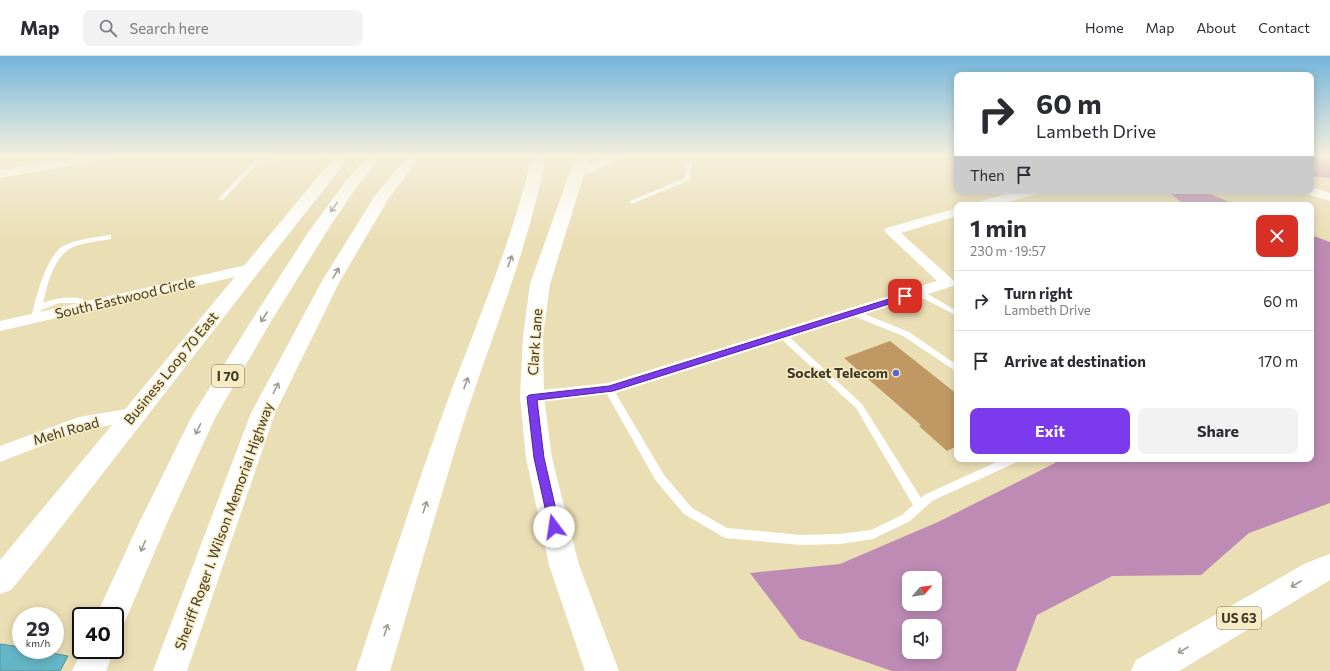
<!DOCTYPE html>
<html lang="en">
<head>
<meta charset="utf-8">
<style>
	:root { --surface:#fff; --page:#f2f2f3; --text:#2b2b33; --muted:#7c7c81; --line:#e1e1e2; --accent:#7c3aed }
	body { margin:0; font-family:Commissioner,sans-serif; background:var(--page); color:var(--text); height:100vh; display:flex; flex-direction:column; font-size:15px; white-space:nowrap }
	* { box-sizing:border-box; margin:0 }
	p { font-size:13px; color:var(--muted) }
	.icon { flex:none; width:22px; height:22px; fill:none; stroke:currentColor; stroke-width:2; stroke-linecap:round; stroke-linejoin:round }
	.map { position:relative; flex:1; overflow:hidden }
	.details { position:absolute; left:954px; top:146px; width:360px; height:260px; display:flex; flex-direction:column; background:var(--surface); border-radius:8px; box-shadow:0 2px 10px #0003 }
	.details>* { flex:none }
	.banner { position:absolute; left:954px; top:16px; width:360px; height:122px; border-radius:8px; box-shadow:0 2px 10px #0003; background:#fff; color:var(--text); overflow:hidden }
	.needle { width:26px; rotate:62deg }
	.buttons { position:absolute; left:902px; top:515px; display:grid; gap:8px }
	.buttons a { display:grid; place-items:center; width:40px; height:40px; border-radius:8px; background:var(--surface); box-shadow:0 2px 10px #0003; font-size:20px }
	.speed { position:absolute; left:12px; top:551px; display:flex; gap:8px; font-size:20px; font-weight:700; text-align:center }
	.speed>* { display:grid; place-content:center; width:52px; height:52px; border-radius:50%; background:var(--surface); box-shadow:0 2px 10px #0003; line-height:1 }
	.speed small { font-size:10px; font-weight:400 }
	.speed .limit { border:2px solid #111; border-radius:6px; background:#fff; color:#111 }
	.pin { position:absolute; display:grid; place-items:center; width:34px; height:34px; color:#fff; margin:-17px; border-radius:8px; box-shadow:0 2px 6px #0006 }
	.me { position:absolute; width:44px; margin:-22px; rotate:346deg; stroke-linejoin:round; filter:drop-shadow(0 0 3px #0008) }
	.turn { display:flex; align-items:center; gap:14px; height:84px; padding:0 16px; font-size:18px }
	.turn .icon { width:52px; height:52px; stroke-width:2.5 }
	.turn b { display:block; font-size:28px; line-height:34px }
	.then { display:flex; align-items:center; height:38px; padding:0 16px; background:#0003; gap:8px; font-size:15px }
	.round { display:grid; place-items:center; flex:none; width:42px; height:42px; border-radius:8px; background:var(--page) }
	.head { display:flex; align-items:center; justify-content:space-between; height:68px; padding:0 16px }
	h1 { font-size:24px; font-weight:700; line-height:30px }
	.button { display:flex; gap:8px; margin-top:auto; padding:8px 16px }
	.button a { flex:1; height:46px; border-radius:8px; background:var(--accent); color:#fff; font-size:16px; font-weight:700; line-height:46px; text-align:center }
	.button a+a { background:var(--page); color:var(--text) }
	ul { padding:0; list-style:none }
	li { display:flex; align-items:center; gap:12px; height:60px; padding:0 16px; border-top:1px solid var(--line) }
	li div { flex:1 }
	li b { display:block; font-size:15px }
	li em { font-style:normal }
	header { display:flex; align-items:center; gap:24px; box-sizing:border-box; height:56px; padding:0 20px; background:var(--surface); border-bottom:1px solid var(--line) }
	header strong { font-size:19px }
	nav { display:flex; gap:22px; margin-inline-start:auto; font-size:14px }
	.search { width:280px; height:36px; background:var(--page); display:flex; align-items:center; gap:10px; box-sizing:border-box; padding:0 14px; border-radius:8px; color:var(--muted); font-size:15px }
	.map>svg:first-child { display:block }
</style>
</head>
<body>
<header>
<strong>Map</strong>
<div class="search"><svg class="icon" aria-label="search" viewBox="0 0 24 24"><circle cx="10" cy="10" r="6"/><path d="M15 15l6 6"/></svg>Search here</div>
<nav><a>Home</a><a>Map</a><a>About</a><a>Contact</a></nav>
</header>
<div class="map">
<svg width="1330" height="615" viewBox="0 0 1330 615">
	<rect width="100%" height="100%" fill="#eadeb5"/>
	<!-- forest -->
	<g fill="#be8bb5" fill-rule="evenodd">
		<path d="M1311,99H1330V122L1311,120Z"/>
		<path d="M1179,135H1202L1237,149H1174L1181,146L1171,138Z"/>
		<path d="M1311,179L1330,186V447L1249,477L1201,519L1112,520L1037,559L1016,615H892L800,583L750,517L840,508L938,466L1055,407L1057,403H1311ZM909,522H935V548H909ZM909,570H935V596H909Z"/>
	</g>
	<!-- water -->
	<path fill="#64b6c7" stroke="#589097" d="M0,588L21,591V594H36L68,600L60,615H0Z"/>
	<!-- building -->
	<path fill="#c09864" d="M890,285L957,338V390L947,395L919,370L921,369L844,302Z"/>
	<g fill="none" stroke-linecap="round" stroke-linejoin="round">
		<!-- service -->
		<g fill="#fff" fill-rule="evenodd">
			<path d="M76,99H82L79,106L74,105Z"/>
			<path d="M342,99L345,101L344,102L263,106L257,108L223,144L218,143L253,106L260,103Z"/>
			<path d="M687,99H693L690,124L634,147H630V145L685,122Z"/>
			<path d="M108,179H111V183C97,186 80,186 68,194C53,204 47,230 43,247C56,242 69,240 83,243L86,252L85,254H79L76,247H59L41,254L38,264H32L31,262C36,242 45,202 63,190C76,183 94,182 108,179Z"/>
			<path d="M915,234H921L957,255V260L915,238L914,236Z"/>
			<path d="M851,255H857L909,276L957,309V316L903,280L851,259L850,257Z"/>
			<path d="M782,276L785,277L862,348L921,442L924,439L1003,403H1018L1017,406L932,445L910,465L873,483L840,488L801,489L725,482L684,458L656,425L604,333L606,331H612L664,419L692,452L727,472L801,479L840,478L871,474L902,459L913,449L856,352L779,281L778,279Z"/>
		</g>
		<!-- minor -->
		<g fill="#fff" fill-rule="evenodd">
			<path d="M94,99H121L119,101L115,102L0,122V114Z"/>
			<path d="M613,99H630L628,101L582,120H574L572,117L574,114Z"/>
			<path d="M1311,131L1330,137V145L1306,138L1305,135H1311Z"/>
			<path d="M1018,135H1038L1037,138L997,149H976L978,146Z"/>
			<path d="M957,152V160L901,177L953,224L956,227L953,230L616,337L532,347L525,345L522,341L525,337L532,335L608,327L937,225L884,175L886,172Z"/>
			<path d="M251,208L256,210L259,213L256,216L0,275V265Z"/>
			<path d="M133,352L140,354L143,359L140,364L82,374L0,406V390L79,361Z"/>
		</g>
		<!-- tertiary -->
		<path fill="#fff" fill-rule="evenodd" d="M576,99H590L550,228L543,280L544,341L552,402L579,509L619,615H585L549,509L526,402L520,341L523,280L530,228Z"/>
		<!-- primary -->
		<path fill="#fff" fill-rule="evenodd" d="M336,99H351L258,217L38,501L11,534L0,538V504Z"/>
		<!-- motorway -->
		<g fill="#fff" fill-rule="evenodd">
			<path d="M368,99H383L356,132L327,175L270,267L215,362L167,467L123,570L115,573V560H96L139,467L191,362L250,267L309,175L345,126Z"/>
			<path d="M408,99H422L389,142L340,225L275,357L187,615H153L251,357L322,225L374,141Z"/>
			<path d="M532,99H546C529,192 491,281 462,371C437,452 414,534 390,615H356C383,534 409,452 438,371C470,281 511,193 532,99Z"/>
			<path d="M1330,498V524L1179,615H1131L1136,604L1306,507Z"/>
			<path d="M82,594H114L106,615H72Z"/>
		</g>
	</g>
	<!-- one-way arrows -->
	<defs><path id="oneway-shaft" d="M-6 0H5M1.5-3L5.5 0L1.5 3" fill="none" stroke-width="1.6" stroke-linecap="round" stroke-linejoin="round"/></defs>
	<g stroke="#9e9c94">
		<use href="#oneway-shaft" transform="translate(334 151) rotate(125)"/>
		<use href="#oneway-shaft" transform="translate(510 205) rotate(-70)"/>
		<use href="#oneway-shaft" transform="translate(336 217) rotate(-59)"/>
		<use href="#oneway-shaft" transform="translate(264 261) rotate(123)"/>
		<use href="#oneway-shaft" transform="translate(466 327) rotate(-70)"/>
		<use href="#oneway-shaft" transform="translate(276 332) rotate(-63)"/>
		<use href="#oneway-shaft" transform="translate(198 373) rotate(116)"/>
		<use href="#oneway-shaft" transform="translate(425 451) rotate(-72)"/>
		<use href="#oneway-shaft" transform="translate(143 490) rotate(113)"/>
		<use href="#oneway-shaft" transform="translate(1296 528) rotate(150)"/>
		<use href="#oneway-shaft" transform="translate(386 574) rotate(-72)"/>
		<use href="#oneway-shaft" transform="translate(1183 594) rotate(150)"/>
	</g>
	<!-- sky -->
	<linearGradient id="sky" x2="0" y2="1"><stop stop-color="#73b5db"/><stop offset="0.54" stop-color="#f6f0de"/><stop offset="1" stop-color="#f6f0de" stop-opacity="0"/></linearGradient>
	<rect width="1330" height="185" fill="url(#sky)"/>
	<!-- route -->
	<path fill="#7c3aed" stroke="#51269a" d="M905,238L909,240L908,242L613,335L537,344L544,402L560,471L559,474L554,475L550,474L534,402L527,341L529,339L609,330Z"/>
	<!-- markers -->
	<circle fill="#5264d9" stroke="#f7ebc2" stroke-width="1.5" cx="896" cy="317" r="4"/>
	<g text-anchor="middle" stroke-width="3" stroke-linejoin="round" paint-order="stroke">
		<!-- shield labels -->
		<g fill="#f7ebc2" stroke="#756e56" stroke-width="1">
			<rect x="212" y="309" width="32" height="22" rx="3"/>
			<rect x="1217" y="551" width="44" height="22" rx="3"/>
		</g>
		<g font-size="13" font-weight="bold" fill="#3d3828">
			<text x="228" y="325">I 70</text>
			<text x="1239" y="567">US 63</text>
		</g>
		<!-- street labels -->
		<g font-size="14" fill="#3d3828" stroke="#f7ebc2">
			<text transform="translate(125 242) rotate(-13)" y="5">South Eastwood Circle</text>
			<text transform="translate(535 286) rotate(-86)" y="5">Clark Lane</text>
			<text transform="translate(171 312) rotate(-51)" y="5">Business Loop 70 East</text>
			<text transform="translate(66 375) rotate(-16)" y="5">Mehl Road</text>
			<text transform="translate(224 470) rotate(-70)" y="5">Sheriff Roger I. Wilson Memorial Highway</text>
		</g>
		<!-- poi labels -->
		<g font-size="14" font-weight="bold" fill="#3d3828" stroke="#f7ebc2" text-anchor="end">
			<text x="888" y="322">Socket Telecom</text>
		</g>
	</g>
</svg>
<div class="buttons">
<a><svg class="needle" viewBox="-14 -14 28 28"><path d="M0-13l5 13h-10z" fill="#e53935"/><path d="M0 13l5-13h-10z" fill="#7c7c81"/></svg></a>
<a><svg class="icon" aria-label="sound" viewBox="0 0 24 24"><path d="M4 9h4l5-4v14l-5-4H4zM17 9q2 3 0 6"/></svg></a>
</div>
<div class="speed"><div>29<small>km/h</small></div><div class="limit">40</div></div>
<div class="pin" style="left:905px;top:240px;background:#d93025"><svg class="icon" aria-label="arrive" viewBox="0 0 24 24"><path d="M6 21V4h12l-3 4 3 4H6"/></svg></div>
<svg class="me" style="left:554px;top:471px" viewBox="-20 -20 40 40"><circle r="19" fill="#fff"/><path d="M0-13L10 11 0 6-10 11z" fill="#7c3aed"/></svg>
<div class="banner">
<div class="turn"><svg class="icon" aria-label="right" viewBox="0 0 24 24"><path d="M7 20v-9h11M14 6l5 5-5 5"/></svg><div><b>60 m</b>Lambeth Drive</div></div>
<div class="then">Then<svg class="icon" aria-label="arrive" viewBox="0 0 24 24"><path d="M6 21V4h12l-3 4 3 4H6"/></svg></div>
</div>
<section class="details">
<div class="head"><div><h1>1 min</h1><p>230 m · 19:57</p></div><a class="round" style="background:#d93025;color:#fff"><svg class="icon" aria-label="close" viewBox="0 0 24 24"><path d="M6 6l12 12M18 6L6 18"/></svg></a></div>
<ul>
<li><svg class="icon" aria-label="right" viewBox="0 0 24 24"><path d="M7 20v-9h11M14 6l5 5-5 5"/></svg><div><b>Turn right</b><p>Lambeth Drive</p></div><em>60 m</em></li>
<li><svg class="icon" aria-label="arrive" viewBox="0 0 24 24"><path d="M6 21V4h12l-3 4 3 4H6"/></svg><div><b>Arrive at destination</b></div><em>170 m</em></li>
</ul>
<div class="button"><a>Exit</a><a>Share</a></div>
</section>
</div>
</body>
</html>
